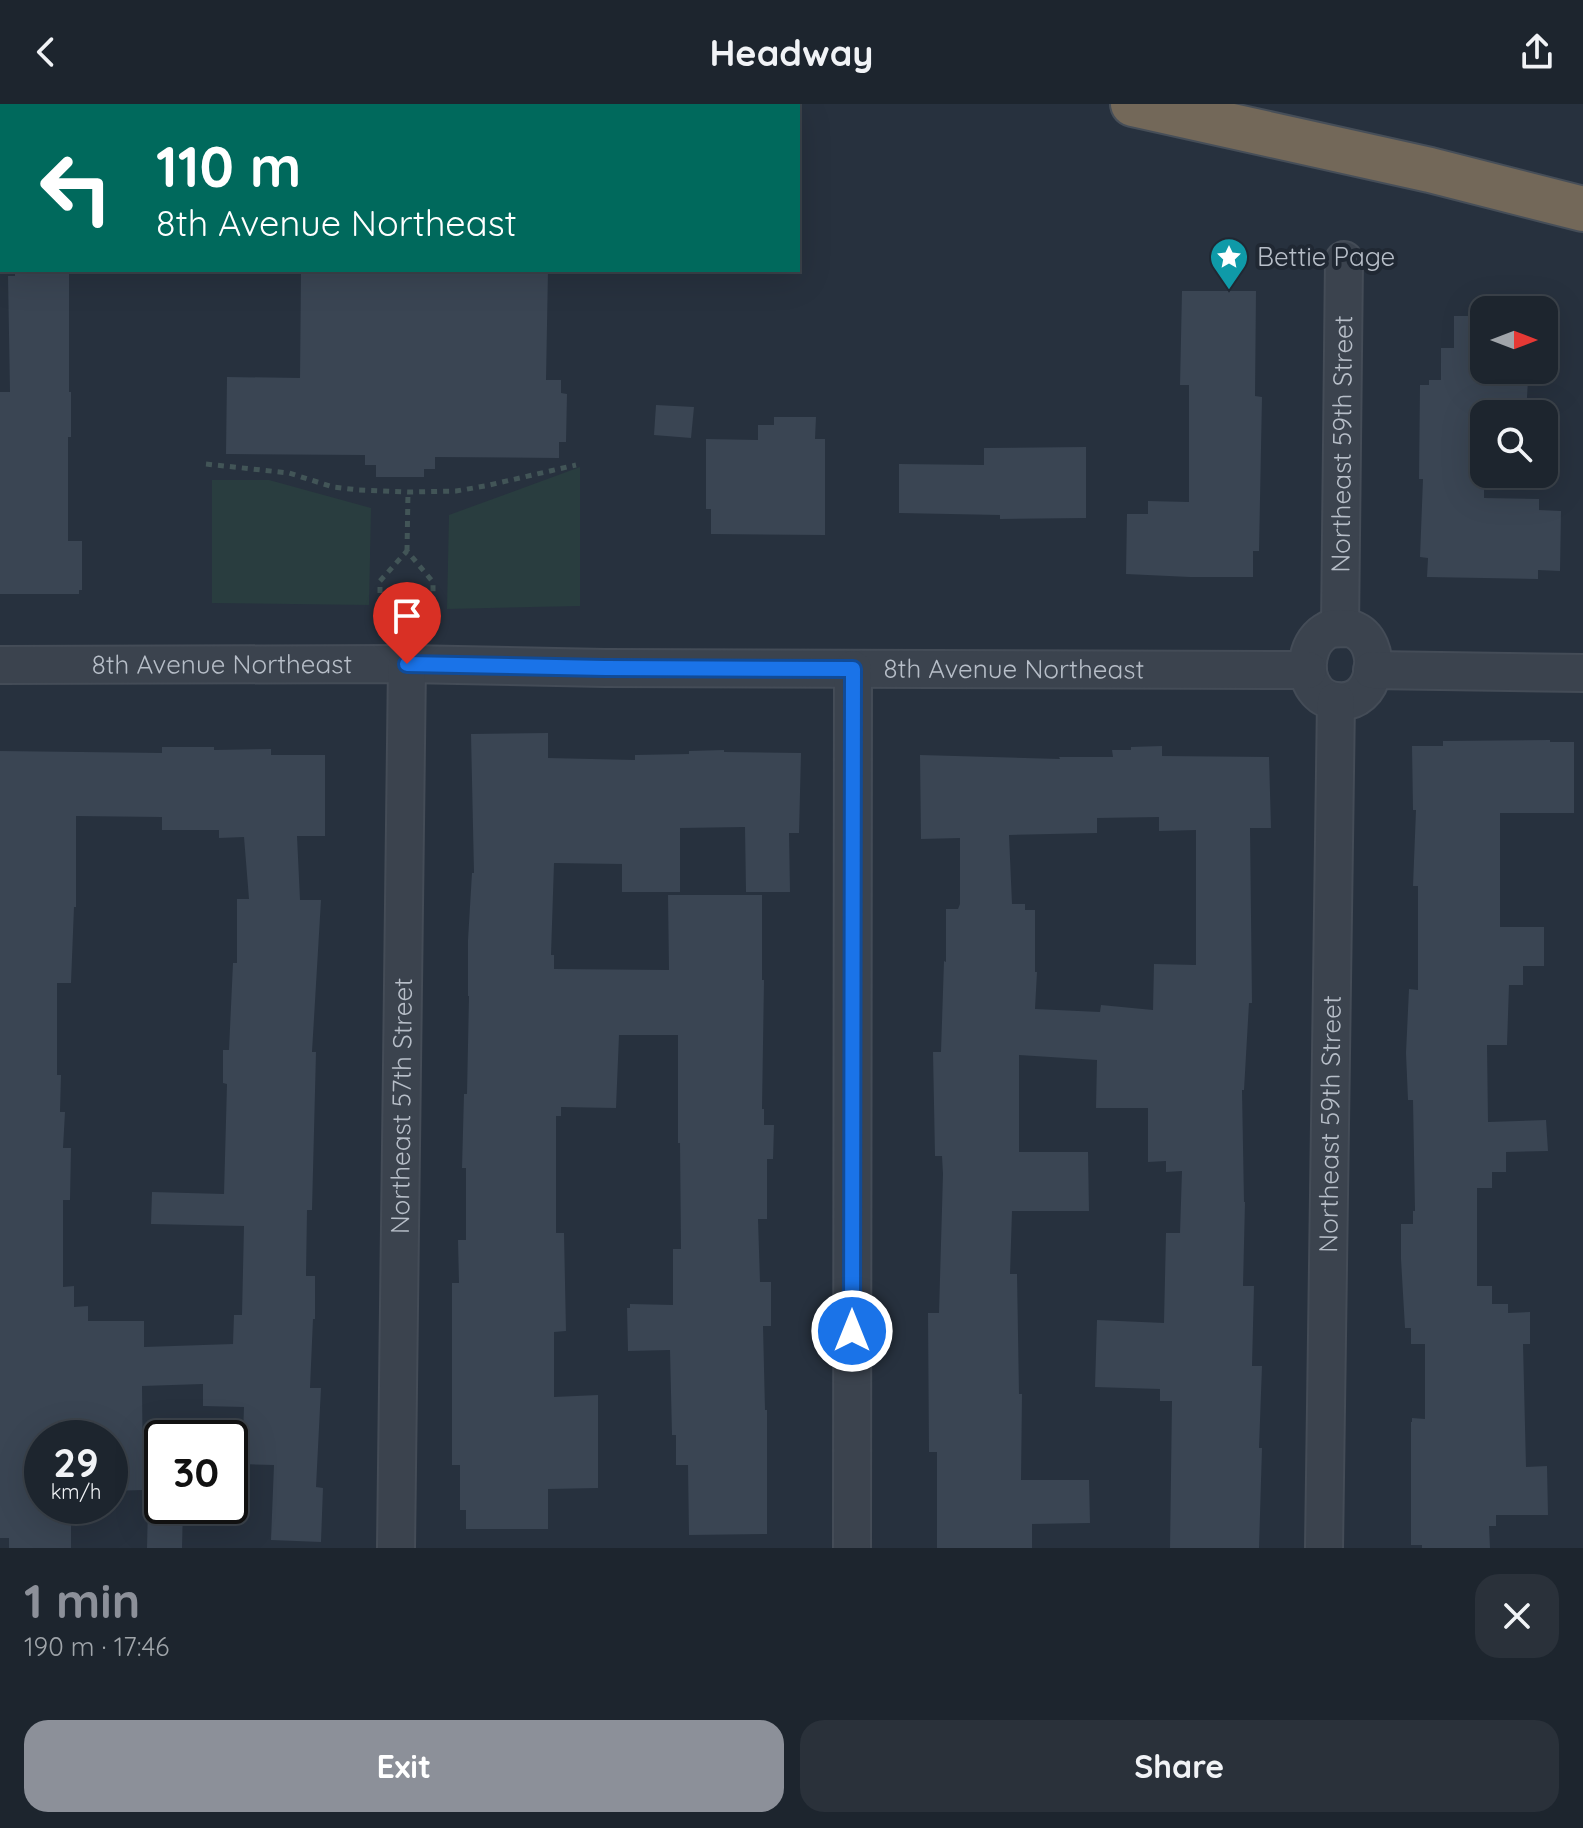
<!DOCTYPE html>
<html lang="en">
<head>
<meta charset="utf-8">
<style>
	:root { --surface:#1d252e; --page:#2a313a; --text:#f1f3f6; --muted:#a0a5aa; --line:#3b424a; --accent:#8c9099 }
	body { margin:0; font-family:Quicksand,sans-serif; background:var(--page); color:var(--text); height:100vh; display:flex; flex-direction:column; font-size:30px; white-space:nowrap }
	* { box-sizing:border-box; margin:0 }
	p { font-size:26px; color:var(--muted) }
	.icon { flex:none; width:44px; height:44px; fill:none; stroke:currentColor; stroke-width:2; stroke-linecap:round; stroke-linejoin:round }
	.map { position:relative; height:1444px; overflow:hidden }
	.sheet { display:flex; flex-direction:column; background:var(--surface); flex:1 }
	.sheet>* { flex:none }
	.top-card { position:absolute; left:0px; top:0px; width:800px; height:168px; box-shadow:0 8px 32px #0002,0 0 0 2px var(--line); background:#00695c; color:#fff; overflow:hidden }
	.needle { width:52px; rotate:90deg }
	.buttons { position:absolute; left:1470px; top:192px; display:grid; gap:16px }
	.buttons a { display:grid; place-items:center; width:88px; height:88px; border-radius:16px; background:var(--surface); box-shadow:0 8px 32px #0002,0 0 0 2px var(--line); font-size:40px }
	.speed { position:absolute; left:24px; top:1316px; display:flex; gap:16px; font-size:40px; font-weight:700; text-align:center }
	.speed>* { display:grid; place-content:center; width:104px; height:104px; border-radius:50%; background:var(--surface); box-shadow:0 8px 32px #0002,0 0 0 2px var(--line); line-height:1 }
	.speed small { font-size:20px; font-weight:400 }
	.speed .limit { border:4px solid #111; border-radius:12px; background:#fff; color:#111 }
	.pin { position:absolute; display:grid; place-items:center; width:68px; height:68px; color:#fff; margin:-82px -34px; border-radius:50% 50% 50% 0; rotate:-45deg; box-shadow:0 0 8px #0007 }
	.pin .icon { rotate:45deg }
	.me { position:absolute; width:88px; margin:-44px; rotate:0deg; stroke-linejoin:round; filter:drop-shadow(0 0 6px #0008) }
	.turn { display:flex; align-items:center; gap:28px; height:168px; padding:0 24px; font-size:36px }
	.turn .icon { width:104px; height:104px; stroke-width:2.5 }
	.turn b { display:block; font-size:56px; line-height:68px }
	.round { display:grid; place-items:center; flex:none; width:84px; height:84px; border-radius:24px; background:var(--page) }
	.headline { display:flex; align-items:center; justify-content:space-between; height:136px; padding:0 24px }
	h1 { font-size:48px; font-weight:800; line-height:60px; color:var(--accent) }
	.primary-button { display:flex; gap:16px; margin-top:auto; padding:16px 24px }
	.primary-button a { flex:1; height:92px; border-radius:24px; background:var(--accent); color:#fff; font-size:32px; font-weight:800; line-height:92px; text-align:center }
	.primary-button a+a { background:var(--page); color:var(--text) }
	header { display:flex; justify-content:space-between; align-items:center; height:104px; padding:0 24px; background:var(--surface); font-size:36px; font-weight:800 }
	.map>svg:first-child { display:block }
</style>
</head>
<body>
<header><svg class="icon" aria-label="back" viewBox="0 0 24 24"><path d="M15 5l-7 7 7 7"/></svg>Headway<svg class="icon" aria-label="share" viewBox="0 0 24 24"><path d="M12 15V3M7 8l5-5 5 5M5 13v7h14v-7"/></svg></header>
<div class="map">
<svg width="1583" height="1444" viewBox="0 0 1583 1444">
	<rect width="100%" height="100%" fill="#27313e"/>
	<!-- green -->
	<g fill="#293d3f">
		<path d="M580,363V502L447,505L449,411Z"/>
		<path d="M212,376H269L371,404L369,501L212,499Z"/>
	</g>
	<!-- building -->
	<g fill="#3a4553" fill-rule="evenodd">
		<path d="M15,166H69V288H71V333H68V437H82V486H79V490H0V288H10L8,172H15Z"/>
		<path d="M301,166H548L546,276H561V289L567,290L566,338H559V354L435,353V365H424V373H376V361H365V351L226,350L227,273L300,274Z"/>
		<path d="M1182,187H1256L1255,292L1262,293L1259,447H1253V473H1190L1126,470L1127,410H1148V397L1189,398V281H1180Z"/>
		<path d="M1454,212H1484V276H1528L1526,310H1484V394L1539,395V406L1561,407L1560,467L1538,466V475L1427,473L1428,454L1420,453L1423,375H1419L1420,281H1429V276H1441V244H1454Z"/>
		<path d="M656,301L694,303L691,334L654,331Z"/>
		<path d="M774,313H816L815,335H825V431L711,430V405H706V335L758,336V321H774Z"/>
		<path d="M1086,343V414L1000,415V411L899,409V360L984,361V344Z"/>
		<path d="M548,629V654L635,656V651L689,650V647L724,646V648L801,649L799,729H789L790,788H746L745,723L680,724V788H622V760L554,759L551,851H554V865L669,866L668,791H762V876H764L762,1005H764V1021H774L773,1055H767V1115H758L760,1178H771V1222H763L765,1306H767V1430L689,1431L688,1361H676V1331H672L670,1246L628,1247L627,1204H630V1200L673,1201V1145H681L680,1039H678V931H619L616,1004L561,1003V1012H556V1129H564L566,1227L554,1228V1293L598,1291V1384L548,1385V1425H466V1406H460V1361H452V1179H459L458,1136H466V1064H462L464,990H467L469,892H468V836L472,769H474L471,630Z"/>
		<path d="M1550,636V638H1574V709H1500V823H1544V862H1523V881H1509L1507,941H1487L1488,1018L1546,1016L1548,1047L1506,1048V1068H1492V1084H1477V1182H1492V1200H1508V1209L1530,1208V1240H1523L1526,1363L1547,1362L1548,1411H1496V1422H1489L1490,1444H1422V1441H1411V1318H1412V1314L1425,1315V1240H1411V1224H1405L1401,1155V1120H1413V1107H1415L1413,996H1408L1406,949L1409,885L1418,886V782H1413L1416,706H1413L1412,642H1443V637Z"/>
		<path d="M1162,642V652L1269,653L1271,724H1250L1252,899H1249L1244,986H1242L1244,1098H1245L1243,1182H1254L1252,1262H1262L1259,1344H1262L1259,1444H1170L1172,1297H1160V1285L1095,1283L1097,1216L1164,1219L1166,1129H1180L1182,1067L1166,1068V1057L1148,1058V1004H1096L1097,956L1019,951V1048H1088L1089,1107H1012L1010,1170H1017L1019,1290H1022L1021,1376H1089L1090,1419L1032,1420V1444H937V1348H929L928,1209H939L943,1070L942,1052H935L933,948H941L944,857L946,858V805H958L960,800V734L921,735L920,651L1060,655L1059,653H1113L1112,646H1131V643ZM1159,713V727L1196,726V861L1154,860L1153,906L1101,901L1100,908L1035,905L1037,868H1035V806H1025V800H1012L1009,731L1097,729V714Z"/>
		<path d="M162,643H214V646L271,645V651H325V732H297L300,796H321L312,948H316L312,1106H307L306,1172H315V1215H313L310,1284H321L316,1383L323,1384L321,1438L271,1436L274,1361L242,1360L244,1303L203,1302V1280L142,1282L143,1386L110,1387V1334H42V1403H71V1444H9V1434H0V647L162,649ZM76,712L162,713V726H219V734L244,733L249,795H237V859H233L229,946H223V979L227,980L224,1090L152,1088L151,1120L244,1122L242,1211H234L233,1240L144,1243V1217H88V1202L74,1203V1182L63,1183V1096H70L71,1044H63L65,1008H60L61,971H57V879H71L74,803H76Z"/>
		<path d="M148,1402H183L182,1444H147Z"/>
	</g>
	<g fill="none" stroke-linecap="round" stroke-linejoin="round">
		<!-- street casing -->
		<g stroke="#444c57" stroke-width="40">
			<g id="street">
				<path id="s1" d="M1340,524L1344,156"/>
				<path d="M1340,524C1344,524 1348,524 1352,525C1386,537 1378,603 1336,597C1327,596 1320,592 1315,585C1302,568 1307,536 1328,526C1331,524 1336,525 1340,524Z"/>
				<path id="s2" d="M0,561L407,560L605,564L1308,566"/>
				<path d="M1372,566L1583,569"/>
				<path id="s3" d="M396,1444L407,560"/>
				<path d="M852,1444L853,565"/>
				<path id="s4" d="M1324,1444L1336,597"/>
			</g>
		</g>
		<!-- highway casing -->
		<g stroke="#464e58" stroke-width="48">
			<path id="highway" d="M1133,0L1430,66L1583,105"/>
		</g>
		<!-- path -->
		<g stroke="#425557" stroke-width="5" stroke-dasharray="6 6" stroke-linecap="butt">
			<path d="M206,360L289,369L333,383L359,386L408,388L456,387L485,382L576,361"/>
			<path d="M407,447L408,388"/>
			<path d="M380,513V477L407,447L433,478V513"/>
		</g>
		<!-- street -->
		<use href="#street" stroke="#3b434e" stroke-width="36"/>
		<!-- highway -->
		<use href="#highway" stroke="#736859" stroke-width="44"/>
	</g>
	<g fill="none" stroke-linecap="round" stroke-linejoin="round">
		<!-- route casing -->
		<g stroke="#114b97" stroke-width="20">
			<path id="route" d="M407,560L605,564L853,565L852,1227"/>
		</g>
		<!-- route -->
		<use href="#route" stroke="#1a73e8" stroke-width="14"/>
	</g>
	<!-- icons -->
	<defs>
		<g id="sight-pin" transform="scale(2)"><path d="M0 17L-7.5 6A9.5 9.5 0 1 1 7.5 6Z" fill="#0f9aa8" stroke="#202833"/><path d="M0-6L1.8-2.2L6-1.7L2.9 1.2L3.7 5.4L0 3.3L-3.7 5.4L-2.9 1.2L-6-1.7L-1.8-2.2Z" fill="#fff"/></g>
	</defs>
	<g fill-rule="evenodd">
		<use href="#sight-pin" x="1229" y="153"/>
	</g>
	<g text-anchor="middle" stroke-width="8" stroke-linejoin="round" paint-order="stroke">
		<!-- poi labels -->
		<g font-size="26" fill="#b7bec8" stroke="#202833" text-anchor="start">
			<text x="1257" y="162">Bettie Page</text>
		</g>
		<!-- street labels -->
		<g font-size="26" fill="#b7bec8" stroke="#202833">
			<text dy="9" stroke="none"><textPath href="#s1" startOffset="184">Northeast 59th Street</textPath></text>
			<text dy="9" stroke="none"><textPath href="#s2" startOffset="222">8th Avenue Northeast</textPath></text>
			<text dy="9" stroke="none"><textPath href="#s2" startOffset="1014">8th Avenue Northeast</textPath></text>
			<text dy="9" stroke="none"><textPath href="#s3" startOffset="442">Northeast 57th Street</textPath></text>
			<text dy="9" stroke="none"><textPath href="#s4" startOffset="424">Northeast 59th Street</textPath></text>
		</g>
	</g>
</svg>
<div class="buttons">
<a><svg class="needle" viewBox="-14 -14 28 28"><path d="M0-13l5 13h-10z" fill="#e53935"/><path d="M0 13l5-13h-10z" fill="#a0a5aa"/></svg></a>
<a><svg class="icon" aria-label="search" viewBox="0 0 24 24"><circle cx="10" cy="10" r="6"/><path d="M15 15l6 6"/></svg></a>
</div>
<div class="speed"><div>29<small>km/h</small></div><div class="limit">30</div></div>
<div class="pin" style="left:407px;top:560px;background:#d93025"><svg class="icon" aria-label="arrive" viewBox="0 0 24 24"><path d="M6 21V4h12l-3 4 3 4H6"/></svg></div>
<svg class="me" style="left:852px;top:1227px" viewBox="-20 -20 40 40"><circle r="17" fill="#1a73e8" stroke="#fff" stroke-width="3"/><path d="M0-11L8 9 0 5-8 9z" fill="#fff"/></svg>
<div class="top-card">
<div class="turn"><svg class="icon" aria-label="left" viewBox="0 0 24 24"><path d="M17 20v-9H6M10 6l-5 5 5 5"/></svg><div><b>110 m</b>8th Avenue Northeast</div></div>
</div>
</div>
<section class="sheet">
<div class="headline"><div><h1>1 min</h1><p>190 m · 17:46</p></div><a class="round"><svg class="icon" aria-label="close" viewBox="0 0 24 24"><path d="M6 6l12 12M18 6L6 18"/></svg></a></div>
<div class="primary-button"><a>Exit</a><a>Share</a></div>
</section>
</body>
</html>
